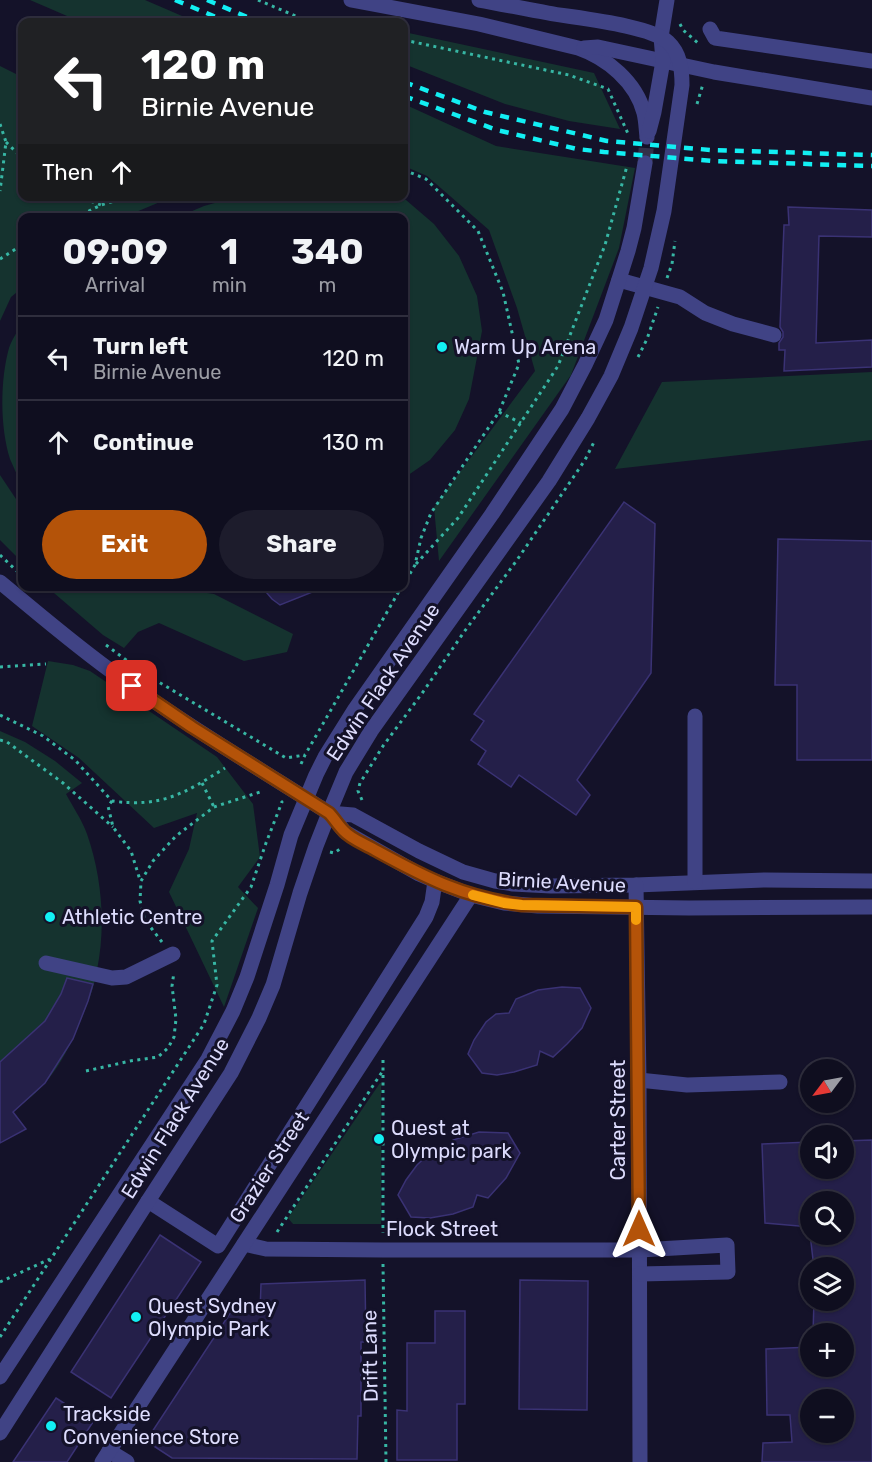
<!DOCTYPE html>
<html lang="en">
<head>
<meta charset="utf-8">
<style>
	:root { --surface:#0f0e1f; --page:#1d1c2c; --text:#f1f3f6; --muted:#9b9ca4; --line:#2f2e3d; --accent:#b45309 }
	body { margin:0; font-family:Rubik,sans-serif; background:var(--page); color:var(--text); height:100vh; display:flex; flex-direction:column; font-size:22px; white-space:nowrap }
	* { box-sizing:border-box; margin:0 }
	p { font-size:20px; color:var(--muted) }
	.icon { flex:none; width:33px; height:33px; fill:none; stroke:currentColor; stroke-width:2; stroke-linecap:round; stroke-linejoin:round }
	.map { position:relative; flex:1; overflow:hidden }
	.side { position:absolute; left:18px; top:213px; width:390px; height:378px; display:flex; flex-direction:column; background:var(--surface); border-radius:12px; box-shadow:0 2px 4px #0004,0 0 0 2px var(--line) }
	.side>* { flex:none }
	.guide { position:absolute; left:18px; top:18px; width:390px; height:183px; border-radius:12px; box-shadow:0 2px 4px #0004,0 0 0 2px var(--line); background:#202124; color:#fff; overflow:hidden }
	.needle { width:39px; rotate:238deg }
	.fabs { position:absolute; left:800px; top:1059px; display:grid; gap:12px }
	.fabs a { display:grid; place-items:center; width:54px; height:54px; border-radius:50%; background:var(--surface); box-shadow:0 2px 4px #0004,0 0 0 2px var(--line); font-size:30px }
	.pin { position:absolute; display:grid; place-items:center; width:51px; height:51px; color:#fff; margin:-26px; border-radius:12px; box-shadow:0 3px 9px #0006 }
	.me { position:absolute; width:66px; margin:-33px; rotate:0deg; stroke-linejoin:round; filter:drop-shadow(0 0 4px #0008) }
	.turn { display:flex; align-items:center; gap:21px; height:126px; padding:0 24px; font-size:27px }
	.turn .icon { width:78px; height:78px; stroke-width:2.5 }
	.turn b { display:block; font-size:42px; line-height:51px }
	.then { display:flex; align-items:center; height:57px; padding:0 24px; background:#0003; gap:12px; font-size:22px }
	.eta { display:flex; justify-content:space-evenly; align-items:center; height:102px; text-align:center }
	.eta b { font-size:36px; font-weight:700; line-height:42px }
	.button { display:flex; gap:12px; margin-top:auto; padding:12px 24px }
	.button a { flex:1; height:69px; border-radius:36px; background:var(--accent); color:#fff; font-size:24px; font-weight:700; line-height:69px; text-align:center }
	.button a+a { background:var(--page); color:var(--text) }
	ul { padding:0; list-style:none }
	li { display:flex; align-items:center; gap:18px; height:84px; padding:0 24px; border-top:2px solid var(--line) }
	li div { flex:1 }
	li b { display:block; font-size:22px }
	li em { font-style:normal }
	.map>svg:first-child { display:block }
</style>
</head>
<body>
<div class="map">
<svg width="872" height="1462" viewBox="0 0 872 1462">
	<rect width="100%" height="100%" fill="#141229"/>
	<!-- green -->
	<g fill="#15332f">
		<path d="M30,0H145L196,22H81Z"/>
		<path d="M404,32L594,73L620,129L569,121L505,104L404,64Z"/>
		<path d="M0,66L22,77V196L172,197L124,217L22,218V288L11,297L0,321Z"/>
		<path d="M404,104L496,146L635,168L619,248L571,375L439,561L434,507L535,371L517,308L489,230L427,176L404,166Z"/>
		<path d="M398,197L406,200L434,224L459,256L477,296L482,331L469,399L455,430L430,460L404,478V218L178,217L204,206L236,197Z"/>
		<path d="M22,323V485C18,477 14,468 10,459C0,427 0,380 9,348C12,339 18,331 22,323Z"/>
		<path d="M872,372V440L615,469L662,382Z"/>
		<path d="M0,475L22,508V562L0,540Z"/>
		<path d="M47,587H166L214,594L293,634L287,652L244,661L159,623L138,632L124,648L103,635Z"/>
		<path d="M48,661L73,665L90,671L217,757L253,804L260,857L238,887L258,908L224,1007L169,892L189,849L197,813L154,828L79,758L32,726Z"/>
		<path d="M0,731L25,742L55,761L82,783L66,794C73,807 82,820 87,834C102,877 106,926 97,970C94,988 87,1006 80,1022C71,1044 61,1064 46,1082C33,1097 16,1109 0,1120Z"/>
		<path d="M380,1083H381V1224H293L288,1218Z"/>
	</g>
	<!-- building -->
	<g fill="#241f49" stroke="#3a3274" stroke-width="1.5" fill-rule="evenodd">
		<path d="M788,207L872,210V237L819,236L816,343L872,340V367L784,371L785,350H779V343L783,337V332L780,327L784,225H789Z"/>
		<path d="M624,502L655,524L651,673L577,780L590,795L576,815L519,775L511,787L478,764L486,751L471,740L484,721L474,714Z"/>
		<path d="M778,539L872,541V760H797V685H775Z"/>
		<path d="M261,586H325V587L280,605L272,599Z"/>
		<path d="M67,978L93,984L88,1001L73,1039L45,1083L13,1112L26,1129L0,1143V1062L45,1021L61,994Z"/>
		<path d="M562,987L580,988L591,1008L582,1028L567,1044L553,1057L540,1051L537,1065L514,1072L497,1075L482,1073L468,1054L474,1040L486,1022L496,1014L509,1013L516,999L538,990Z"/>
		<path d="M479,1132L508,1133L520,1153L506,1178L488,1198L477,1195L473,1207L453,1214L430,1218L411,1217L398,1195L406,1180L417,1165L431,1152L446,1154L453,1140Z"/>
		<path d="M872,1140V1462H762L763,1443L792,1442L790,1415H767L766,1349L810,1347V1366H843V1334H813L814,1300H843V1268H814L810,1234H843V1202H810V1227L765,1223L762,1144L810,1142V1168H843V1141ZM810,1400H843V1432H810Z"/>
		<path d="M160,1235L201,1262L111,1398L71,1372Z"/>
		<path d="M365,1280L366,1342H361V1416H358L357,1459L172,1458L146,1441L240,1298L260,1312L261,1284Z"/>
		<path d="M520,1280L588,1281L587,1410L519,1409Z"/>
		<path d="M435,1311H465V1404H457V1460H397V1410L407,1411V1343H435Z"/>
		<path d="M56,1398L93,1422L67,1462H13Z"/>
	</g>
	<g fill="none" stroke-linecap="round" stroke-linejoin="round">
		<!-- minor-tunnel -->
		<path stroke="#323049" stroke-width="15" stroke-dasharray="15 8" stroke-linecap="butt" d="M645,163L647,137"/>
		<!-- path -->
		<g stroke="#37b6a4" stroke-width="3" stroke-dasharray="3 4.5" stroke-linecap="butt">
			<path d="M258,0L305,20L318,22"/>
			<path d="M680,24L683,30L698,43"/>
			<path d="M404,40L569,75L608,89L629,136"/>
			<path d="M697,104L703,84"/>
			<path d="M0,124L6,142L0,191"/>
			<path d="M6,142L22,158"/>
			<path d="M404,170L426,179L478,231L503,292L519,364L499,412L431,513L421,538L415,565L404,584"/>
			<path d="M77,196L101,205"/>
			<path d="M75,218L101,205L132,196"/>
			<path d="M0,259L22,245"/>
			<path d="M667,278L672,264L675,241"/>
			<path d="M638,357L647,339L658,307"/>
			<path d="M499,412L521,423"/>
			<path d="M0,555L22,576"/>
			<path d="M416,564L458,518L558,366L605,245L627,166"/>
			<path d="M106,645L137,668"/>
			<path d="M0,667L46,664"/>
			<path d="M147,675L286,758L305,755"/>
			<path d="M0,715L43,736L75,760L112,801C162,808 185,793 225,768"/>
			<path d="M0,740L7,742L63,783L113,827"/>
			<path d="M301,764L305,755L402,586"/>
			<path d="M202,783L214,807"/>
			<path d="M362,800L358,791L360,783L383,746L423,692L464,632L517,560L585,460L595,440"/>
			<path d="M112,801L108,806L113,827L131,851L140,880"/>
			<path d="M330,852L334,853L340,849"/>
			<path d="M162,942L145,920L140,901L141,881L153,861L176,836L214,807L263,791"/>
			<path d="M383,1060V1233"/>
			<path d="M86,1071L130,1061L158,1057L168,1048L174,1037L176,1019L172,986L174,972"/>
			<path d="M277,1232L382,1072"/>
			<path d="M383,1264L386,1462"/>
			<path d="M0,1282L50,1259"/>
			<path d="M0,1337L204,1024L217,985L212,941L251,887L266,843L282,802L281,801"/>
		</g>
		<!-- minor -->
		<g stroke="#404385" stroke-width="15">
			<path d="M351,0L479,24L578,48C607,58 636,82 644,113C646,121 646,129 647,137"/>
			<path d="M710,29L715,38L872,61"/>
			<path d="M584,48L598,47L714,72L872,98"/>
			<path d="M649,131L654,112L663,61L661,37L667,0"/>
			<path d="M619,280L680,297L705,313L733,324L774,335"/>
			<path d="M0,582C39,614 77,647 118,676C186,725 258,768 329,813L345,832L419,874L435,881L471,895L504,903L538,906L689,908L872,907"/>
			<path d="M329,813L353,815L419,851L463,872L495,881L513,884L551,886L636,885L765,880L872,881"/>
			<path d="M695,882V716"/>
			<path d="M636,885L639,1080L640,1462"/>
			<path d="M46,963L112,978L126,977L173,954"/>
			<path d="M639,1080L687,1085L780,1082"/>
			<path d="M148,1201L218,1246L426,917L432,902L435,881"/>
			<path d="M244,1244L266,1249L383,1250H640L727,1245L728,1272L640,1274"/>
			<path d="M0,1377L208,1059L233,1011L247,977L277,885L291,835L316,775L325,757L355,709L492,514L562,409L585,365L606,320L628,251L634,228L645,163"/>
			<path d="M0,1433L148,1201L231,1073L259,1018L273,985L300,893L316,846L329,813L346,772L371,731L549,481L588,418L611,376L631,328L651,268L664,211L682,85C682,69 680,53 668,42C649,25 575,18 548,13C525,9 502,4 479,0"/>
			<path d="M109,1451L127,1462"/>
			<path d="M102,1462L471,895"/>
		</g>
		<!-- rail -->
		<g stroke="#12eff3" stroke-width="4.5" stroke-dasharray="9 8" stroke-linecap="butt">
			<path d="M175,0L228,22"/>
			<path d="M207,0L259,22"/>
			<path d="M404,82L485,112L607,141L711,150L872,155"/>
			<path d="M404,96L497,130L577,149L604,152L712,161L872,166"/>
		</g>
	</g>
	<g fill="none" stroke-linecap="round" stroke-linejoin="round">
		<!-- route casing -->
		<g stroke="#753606" stroke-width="15">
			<path id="route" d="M132,686L192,727L329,813C334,818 338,825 344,831C351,839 365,844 375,850C426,878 463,897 522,905L636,907L639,1229"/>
		</g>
		<!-- route -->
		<use href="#route" stroke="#b45309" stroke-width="10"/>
		<!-- slow -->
		<path stroke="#f59e0b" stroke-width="10" d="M473,895L504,903L522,905L636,907V920"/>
	</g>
	<!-- markers -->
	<g fill="#12eff3" stroke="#141229" stroke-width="2">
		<circle cx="442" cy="347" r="6"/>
		<circle cx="50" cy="917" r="6"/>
		<circle cx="379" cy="1139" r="6"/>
		<circle cx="136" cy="1317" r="6"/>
		<circle cx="51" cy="1426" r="6"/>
	</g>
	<g text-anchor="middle" stroke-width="6" stroke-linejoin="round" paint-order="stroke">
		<!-- poi labels -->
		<g font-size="20" fill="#dddcfd" stroke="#141229" text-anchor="start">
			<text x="454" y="354">Warm Up Arena</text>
			<text x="62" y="924">Athletic Centre</text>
			<text x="391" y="1135">Quest at<tspan x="391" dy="23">Olympic park</tspan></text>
			<text x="148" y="1313">Quest Sydney<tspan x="148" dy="23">Olympic Park</tspan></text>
			<text x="63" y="1421">Trackside<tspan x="63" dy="23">Convenience Store</tspan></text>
		</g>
		<!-- street labels -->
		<g font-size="20" fill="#dddcfd" stroke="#141229">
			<text transform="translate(383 682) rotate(-56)" y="7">Edwin Flack Avenue</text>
			<text transform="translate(562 882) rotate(3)" y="7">Birnie Avenue</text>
			<text transform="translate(175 1118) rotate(-58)" y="7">Edwin Flack Avenue</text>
			<text transform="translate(618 1120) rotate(-90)" y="7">Carter Street</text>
			<text transform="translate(269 1167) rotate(-57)" y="7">Grazier Street</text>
			<text x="442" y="1236">Flock Street</text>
			<text transform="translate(370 1356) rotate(-91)" y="7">Drift Lane</text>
		</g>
	</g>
</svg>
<div class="fabs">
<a><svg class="needle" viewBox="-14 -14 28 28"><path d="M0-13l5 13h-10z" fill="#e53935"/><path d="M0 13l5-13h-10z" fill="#9b9ca4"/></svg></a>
<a><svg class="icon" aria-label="sound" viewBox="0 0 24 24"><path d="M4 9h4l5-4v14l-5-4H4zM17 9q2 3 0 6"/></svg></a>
<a><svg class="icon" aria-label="search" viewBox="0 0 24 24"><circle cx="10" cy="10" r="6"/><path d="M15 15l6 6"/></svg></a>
<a><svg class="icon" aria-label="layers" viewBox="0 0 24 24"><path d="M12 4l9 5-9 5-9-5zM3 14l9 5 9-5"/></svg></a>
<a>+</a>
<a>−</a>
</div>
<div class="pin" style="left:132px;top:686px;background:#d93025"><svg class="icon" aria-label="arrive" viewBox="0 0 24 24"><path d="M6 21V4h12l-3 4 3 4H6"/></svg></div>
<svg class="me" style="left:639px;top:1229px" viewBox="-20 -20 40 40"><path d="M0-17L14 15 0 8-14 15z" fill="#b45309" stroke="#fff" stroke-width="4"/></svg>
<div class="guide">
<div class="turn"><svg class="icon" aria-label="left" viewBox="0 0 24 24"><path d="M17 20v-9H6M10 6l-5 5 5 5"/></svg><div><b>120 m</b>Birnie Avenue</div></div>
<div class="then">Then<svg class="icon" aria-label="ahead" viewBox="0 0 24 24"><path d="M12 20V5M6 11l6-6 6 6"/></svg></div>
</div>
<section class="side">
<div class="eta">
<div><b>09:09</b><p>Arrival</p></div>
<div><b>1</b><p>min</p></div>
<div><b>340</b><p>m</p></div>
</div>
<ul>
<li><svg class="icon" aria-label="left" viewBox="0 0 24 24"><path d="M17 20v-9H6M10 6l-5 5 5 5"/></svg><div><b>Turn left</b><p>Birnie Avenue</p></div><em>120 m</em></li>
<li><svg class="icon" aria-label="ahead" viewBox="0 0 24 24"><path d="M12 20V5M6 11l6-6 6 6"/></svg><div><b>Continue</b></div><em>130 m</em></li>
</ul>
<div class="button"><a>Exit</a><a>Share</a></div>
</section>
</div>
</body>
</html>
